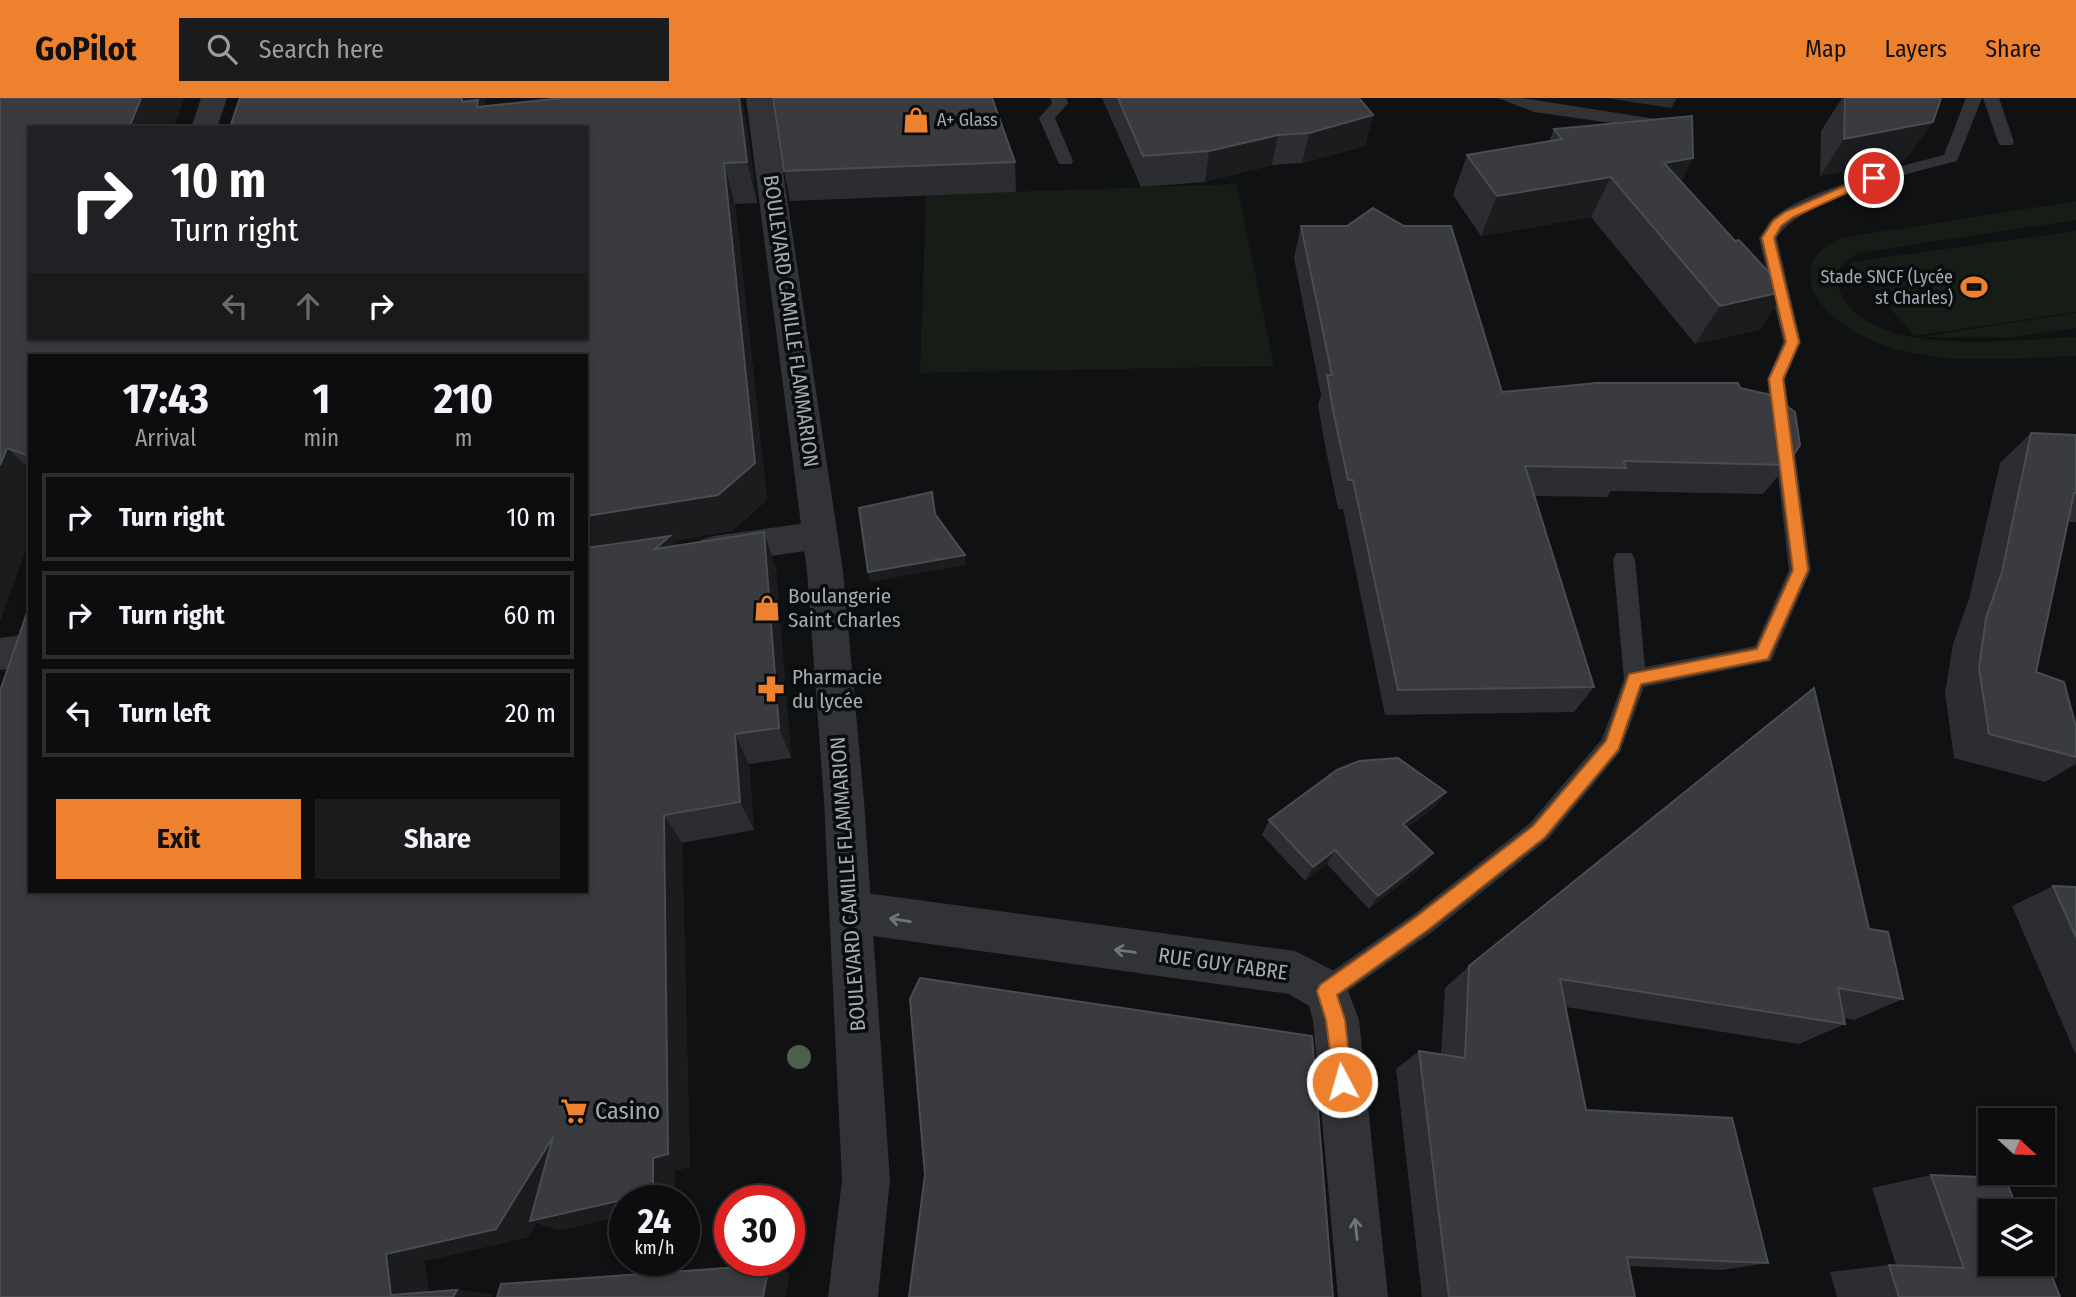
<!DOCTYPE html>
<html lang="en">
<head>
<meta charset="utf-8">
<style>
	:root { --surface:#0c0d0e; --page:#1a1b1c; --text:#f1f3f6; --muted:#9a9c9e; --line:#2c2d2e; --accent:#ed812d }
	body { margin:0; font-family:"Fira Sans Condensed",sans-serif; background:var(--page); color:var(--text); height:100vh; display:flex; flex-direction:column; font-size:26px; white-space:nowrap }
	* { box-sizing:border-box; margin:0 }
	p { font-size:23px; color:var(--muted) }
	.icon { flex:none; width:38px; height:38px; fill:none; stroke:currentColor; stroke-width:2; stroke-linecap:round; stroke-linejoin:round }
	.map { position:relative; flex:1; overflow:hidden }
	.drawer { position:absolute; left:28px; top:256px; width:560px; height:539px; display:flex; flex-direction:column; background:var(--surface); border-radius:0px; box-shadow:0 4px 10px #0003,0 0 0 2px var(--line) }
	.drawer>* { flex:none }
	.guide { position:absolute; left:28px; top:28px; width:560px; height:214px; border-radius:0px; box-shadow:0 4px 10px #0003,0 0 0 2px var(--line); background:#202124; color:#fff; overflow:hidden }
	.needle { width:46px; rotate:112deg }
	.controls { position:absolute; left:1978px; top:1010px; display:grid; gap:14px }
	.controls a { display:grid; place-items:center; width:77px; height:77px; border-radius:0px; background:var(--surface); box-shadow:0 4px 10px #0003,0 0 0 2px var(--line); font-size:35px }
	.speed { position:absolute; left:609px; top:1087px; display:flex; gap:14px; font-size:35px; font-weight:700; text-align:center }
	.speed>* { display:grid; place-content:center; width:91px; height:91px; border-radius:50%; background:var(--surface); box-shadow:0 4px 10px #0003,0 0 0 2px var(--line); line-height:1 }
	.speed small { font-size:18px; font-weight:400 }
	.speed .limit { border:10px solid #d22; background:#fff; color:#111 }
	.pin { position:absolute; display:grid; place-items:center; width:60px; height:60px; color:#fff; margin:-30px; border:4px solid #fff; border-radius:50%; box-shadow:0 2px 7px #0007 }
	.me { position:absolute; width:77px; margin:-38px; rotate:354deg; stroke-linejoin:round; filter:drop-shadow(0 0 5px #0008) }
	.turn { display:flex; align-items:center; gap:24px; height:147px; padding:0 28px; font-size:32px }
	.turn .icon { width:91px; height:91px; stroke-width:2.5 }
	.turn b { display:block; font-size:49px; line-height:60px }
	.lanes { display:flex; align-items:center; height:66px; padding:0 28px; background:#0003; justify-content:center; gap:35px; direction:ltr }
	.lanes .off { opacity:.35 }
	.eta { display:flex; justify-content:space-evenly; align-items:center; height:119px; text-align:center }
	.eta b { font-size:42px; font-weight:700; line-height:49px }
	.action { display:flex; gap:14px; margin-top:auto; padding:14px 28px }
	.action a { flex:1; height:80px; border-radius:0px; background:var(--accent); color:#111; font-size:28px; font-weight:700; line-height:80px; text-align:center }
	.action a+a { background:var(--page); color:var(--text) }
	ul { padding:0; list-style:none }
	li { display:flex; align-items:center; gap:21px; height:88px; margin:0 14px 10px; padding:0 14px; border:4px solid var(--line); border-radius:0px }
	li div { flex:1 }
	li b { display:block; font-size:26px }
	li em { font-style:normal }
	header { display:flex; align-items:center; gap:42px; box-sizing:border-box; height:98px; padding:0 35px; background:var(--accent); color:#111 }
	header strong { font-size:33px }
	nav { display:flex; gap:38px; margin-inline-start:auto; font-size:24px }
	.search { width:490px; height:63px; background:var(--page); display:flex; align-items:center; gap:18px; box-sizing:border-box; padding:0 24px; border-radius:0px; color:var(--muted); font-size:26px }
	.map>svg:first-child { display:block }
</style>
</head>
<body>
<header>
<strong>GoPilot</strong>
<div class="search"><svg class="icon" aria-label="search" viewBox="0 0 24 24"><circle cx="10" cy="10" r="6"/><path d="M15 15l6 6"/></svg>Search here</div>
<nav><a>Map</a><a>Layers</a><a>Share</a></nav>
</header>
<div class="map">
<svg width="2076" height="1199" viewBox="0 0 2076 1199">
	<rect width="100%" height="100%" fill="#101112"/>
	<!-- green -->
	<g fill="#171c17">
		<path d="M1237,86L1274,268L920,275L926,97Z"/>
		<path d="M2076,103V122L1858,155C1844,163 1833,172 1838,188C1862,264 2016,241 2076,239V258C2000,260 1914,273 1847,229C1831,218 1815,204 1811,185C1806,162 1822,149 1840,140Z"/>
		<path d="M2076,133V214L1914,238L1850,164Z"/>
		<path d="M2076,215V230L2014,239H1921Z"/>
	</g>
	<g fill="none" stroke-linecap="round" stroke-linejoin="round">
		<!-- service -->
		<g fill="#313337" fill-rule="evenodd">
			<path d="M1050,0H1066L1068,5L1055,20L1073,63L1071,66H1059L1039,20L1052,5Z"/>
			<path d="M1498,0H1522L1662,22L1670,27L1662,32L1534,14Z"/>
			<path d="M1966,0H1982L1957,63C1911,75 1802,100 1777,140L1801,244L1785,281L1811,472L1771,563L1644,589L1620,654L1548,741L1432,834L1335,902L1326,906L1317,902L1313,893L1317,884L1414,816L1530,725L1602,641L1624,581L1613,461L1617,455H1631L1635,461L1645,569L1755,548L1789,472L1767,281L1783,244L1759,140C1763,134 1767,127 1771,122C1798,94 1905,67 1944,57Z"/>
			<path d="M1983,0H1999L2014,44L2012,47H2000L1998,44Z"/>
		</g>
		<!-- minor -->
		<g fill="#313337" fill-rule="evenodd">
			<path d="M201,0H227L217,30H191Z"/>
			<path d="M820,423L832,427L838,437L832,447L820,451L714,466L701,462L696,452L701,442L714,438Z"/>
			<path d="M30,536V568L0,572V540Z"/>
			<path d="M851,793L1295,853L1342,877L1359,922L1388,1199H1338L1313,922L1309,908L1289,896L851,835L836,829L830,814L836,799Z"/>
		</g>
		<!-- tertiary -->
		<path fill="#313337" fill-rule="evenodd" d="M746,0H772L843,473L864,703L890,1082L878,1199H828L842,1082L824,703L807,473Z"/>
	</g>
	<!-- trees -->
	<circle fill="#4d5e4b" cx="799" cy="959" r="12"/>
	<!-- wall -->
	<g fill="#2c2d30">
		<path d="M0,0H184L173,30H30V240H586L230,29L486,0L485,9L745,15L757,105L735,106L767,402L732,433L673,443L675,448L776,470L791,660L749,666L754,732L682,745L690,1069L675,1072L625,1102V1117L560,1132L536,1125L528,1139L424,1163L429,1194L457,1192L492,1197L491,1199H0L30,793L586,257H30V439L0,523Z"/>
		<path d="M1102,0H1359L1373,17L1365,48L1302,65L1272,67L1205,84L1141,89Z"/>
		<path d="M1606,0H1677L1671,10Z"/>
		<path d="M1842,0H1941L1906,61L1820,78L1821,33Z"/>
		<path d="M1554,31L1693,60L1681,83L1735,143L1786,193L1759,232L1695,246L1591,119L1481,138L1453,97L1467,57L1549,43Z"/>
		<path d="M1015,64L1016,94L790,103L784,73Z"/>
		<path d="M1301,128L1502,294L1740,290L1787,367L1763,396L1611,393L1607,399L1535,398L1594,589L1574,614L1385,617L1343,411H1338L1324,342L1318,307L1321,297L1294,160Z"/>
		<path d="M2031,335L2076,337V424H2068L2036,574L2076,629V666L2045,684L1954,660L1945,595L1953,546L1969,501L2000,365Z"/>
		<path d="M1435,709L1407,730L1433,755L1422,769L1369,811L1327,766L1305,783L1262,737L1269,722Z"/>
		<path d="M2053,788L2076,789V957L2012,808Z"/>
		<path d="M1869,831L1903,901L1854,922L1844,920L1845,926L1799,946L1566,909L1586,1012L1768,1165L1722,1172L1629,1168L1635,1199H1422L1396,971L1419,953L1441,956L1445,890L1469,868Z"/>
		<path d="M1931,1077L2013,1100L2060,1199H1837L1830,1174L1889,1167H1896L1872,1090Z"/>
	</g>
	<!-- shaded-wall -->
	<g fill="#1b1c1e">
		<path d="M141,0H184L173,30H129Z"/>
		<path d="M439,0H486L484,15Z"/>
		<path d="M739,0H742L745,15L757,105L747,64Z"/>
		<path d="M1373,17L1365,48L1302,65L1309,35Z"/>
		<path d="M1933,24L1906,61L1820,78L1844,41Z"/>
		<path d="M1278,37L1272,67L1205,84L1209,53Z"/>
		<path d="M1693,60L1671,100L1664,65Z"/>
		<path d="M724,65L735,106L767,402L732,433L673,443L686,473L586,457V418Z"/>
		<path d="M1611,79L1591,119L1481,138L1497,98Z"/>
		<path d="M1786,193L1759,232L1695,246L1720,208Z"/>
		<path d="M7,350L30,371V439L0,523V367Z"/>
		<path d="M764,434L776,470L791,660L779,630Z"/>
		<path d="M965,457L966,467L870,484L868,474Z"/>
		<path d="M735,636L749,666L754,732L740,704Z"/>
		<path d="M1446,694L1435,709L1394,740L1403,726Z"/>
		<path d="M664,717L682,745L690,1069L675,1072V1102H625V1117L560,1132L536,1125L528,1139L424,1163L430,1199L391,1197L386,1156L553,1039L653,1060Z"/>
		<path d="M1335,752L1327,766L1305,783L1313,769Z"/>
		<path d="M1433,755L1422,769L1369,811L1378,798Z"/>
		<path d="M769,1167L790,1175L785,1199H763Z"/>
		<path d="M457,1192L492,1197L491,1199H453Z"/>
	</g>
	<!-- building -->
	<g fill="#393b3e" stroke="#494c50" stroke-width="2">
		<path d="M0,0H141L129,30H30V240H586V30H221L230,29L240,0H462V4L478,2L477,9L562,0H739L747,64L724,65L755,365L718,397L586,418V257H30V358L7,350L0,367Z"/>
		<path d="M773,0H992L1015,64L784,73Z"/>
		<path d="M1118,0H1359L1373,17L1309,35L1278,37L1209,53L1143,58Z"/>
		<path d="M1845,0H1941L1933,24L1844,41Z"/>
		<path d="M1692,18L1693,60L1664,65L1735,143L1739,142L1786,193L1720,208L1611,79L1497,98L1467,57L1562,41L1554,31Z"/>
		<path d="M1373,110L1404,128H1451L1502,294L1597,285H1738L1740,290L1771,297L1795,314L1800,347L1787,367L1623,363L1626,370L1525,368L1594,589L1398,592L1353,382H1348L1333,312L1327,277H1332L1301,128H1347Z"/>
		<path d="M2031,335L2076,337V395H2074L2036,574L2064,584L2076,629V659L1989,636L1979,570L1986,520L2002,474Z"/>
		<path d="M932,394L935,416L965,457L868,474L859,410Z"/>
		<path d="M764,434L779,630L735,636L740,704L664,717L668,1056L653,1060V1095L530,1123L553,1039L496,1131L386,1156L391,1197L457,1192L453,1199H0V593L30,506V793H586V450L670,438L655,451Z"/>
		<path d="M1814,590L1869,831L1888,834L1903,901L1838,890L1845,926L1560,881L1586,1012L1732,1020L1768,1165L1627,1159L1635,1199H1449L1419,953L1465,960L1469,868Z"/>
		<path d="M1398,660L1446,694L1403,726L1433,755L1378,798L1335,752L1313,769L1269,722L1337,672L1359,663Z"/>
		<path d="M2053,788L2076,789V839Z"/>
		<path d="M920,880L1312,938L1333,1199H909L925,1077L910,901Z"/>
		<path d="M1931,1077L2005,1080L2013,1100L2022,1101L2027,1113H1990V1166H2042V1153L2060,1199H1899L1889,1167L1964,1170Z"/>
		<path d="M769,1167L763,1199H497L501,1186Z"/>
	</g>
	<!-- one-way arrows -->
	<defs><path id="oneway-shaft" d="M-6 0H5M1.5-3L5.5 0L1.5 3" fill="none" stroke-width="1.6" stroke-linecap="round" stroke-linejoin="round" transform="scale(1.75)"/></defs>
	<g stroke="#6f757b">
		<use href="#oneway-shaft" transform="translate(900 822) rotate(-171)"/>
		<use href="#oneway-shaft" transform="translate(1125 853) rotate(-173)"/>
		<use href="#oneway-shaft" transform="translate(1356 1131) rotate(-96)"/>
	</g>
	<!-- route -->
	<path fill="#ed812d" stroke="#9a541d" stroke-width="2" d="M1870,77L1880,80L1793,119L1781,128L1774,140L1799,244L1783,281L1808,472L1768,561L1641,586L1618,652L1545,739L1429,831L1337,897L1345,922L1352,984L1349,991L1342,994L1335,991L1326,922L1317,893L1320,887L1416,819L1533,728L1606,643L1629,576L1757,551L1793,472L1769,281L1786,244L1762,140L1773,123L1785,114Z"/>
	<!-- icons -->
	<defs>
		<g id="shop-bare" transform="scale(2.1)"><path d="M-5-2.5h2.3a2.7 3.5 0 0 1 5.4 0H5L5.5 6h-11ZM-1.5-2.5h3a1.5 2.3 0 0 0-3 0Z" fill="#ed812d" stroke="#0b0c0d" stroke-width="2.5" paint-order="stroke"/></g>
		<g id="stadium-bare" transform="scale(2.1)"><path d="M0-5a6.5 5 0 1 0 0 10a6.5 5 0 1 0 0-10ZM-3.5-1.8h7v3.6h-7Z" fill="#ed812d" stroke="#0b0c0d" stroke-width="2.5" paint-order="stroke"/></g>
		<g id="pharmacy-bare" transform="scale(2.1)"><path d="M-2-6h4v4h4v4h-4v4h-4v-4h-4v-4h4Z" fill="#ed812d" stroke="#0b0c0d" stroke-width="2.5" paint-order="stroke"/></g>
		<g id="supermarket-bare" transform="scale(2.1)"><path d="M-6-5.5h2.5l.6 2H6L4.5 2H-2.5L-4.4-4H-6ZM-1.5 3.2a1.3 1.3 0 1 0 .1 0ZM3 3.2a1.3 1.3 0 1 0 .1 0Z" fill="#ed812d" stroke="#0b0c0d" stroke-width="2.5" paint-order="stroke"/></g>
	</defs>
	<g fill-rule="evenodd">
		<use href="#shop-bare" x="916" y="22"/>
		<use href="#stadium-bare" x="1974" y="189"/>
		<use href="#shop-bare" x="767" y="510"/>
		<use href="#pharmacy-bare" x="771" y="591"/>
		<use href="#supermarket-bare" x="574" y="1013"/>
	</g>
	<g text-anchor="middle" stroke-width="7" stroke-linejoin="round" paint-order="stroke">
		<!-- far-poi labels -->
		<g font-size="18" fill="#a2abb2" stroke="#0b0c0d" text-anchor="start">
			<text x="937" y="28">A+ Glass</text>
			<text x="1953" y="185" text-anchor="end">Stade SNCF (Lycée<tspan x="1953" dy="21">st Charles)</tspan></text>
		</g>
		<!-- street labels -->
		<g font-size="21" fill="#a2abb2" stroke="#0b0c0d">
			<text transform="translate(791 223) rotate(82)" y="7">BOULEVARD CAMILLE FLAMMARION</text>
			<text transform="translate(848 786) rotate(-94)" y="7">BOULEVARD CAMILLE FLAMMARION</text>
			<text transform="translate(1223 866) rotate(8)" y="7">RUE GUY FABRE</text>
		</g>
		<!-- poi labels -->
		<g font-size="21" fill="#a2abb2" stroke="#0b0c0d" text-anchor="start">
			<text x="788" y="505">Boulangerie<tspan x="788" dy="24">Saint Charles</tspan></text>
			<text x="792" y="586">Pharmacie<tspan x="792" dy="24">du lycée</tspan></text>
		</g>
		<!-- near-poi labels -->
		<g font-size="24" fill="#a2abb2" stroke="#0b0c0d" text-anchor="start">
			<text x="595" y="1021">Casino</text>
		</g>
	</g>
</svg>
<div class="controls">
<a><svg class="needle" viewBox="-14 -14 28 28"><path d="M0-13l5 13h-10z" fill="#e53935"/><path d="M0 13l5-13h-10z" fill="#9a9c9e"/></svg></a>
<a><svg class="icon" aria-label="layers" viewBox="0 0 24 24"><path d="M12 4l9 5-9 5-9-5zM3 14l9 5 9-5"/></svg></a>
</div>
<div class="speed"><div>24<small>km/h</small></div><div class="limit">30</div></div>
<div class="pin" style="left:1874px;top:80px;background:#d93025"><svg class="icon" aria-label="arrive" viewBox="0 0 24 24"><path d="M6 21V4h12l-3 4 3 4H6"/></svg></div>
<svg class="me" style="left:1342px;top:984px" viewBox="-20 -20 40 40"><circle r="17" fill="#ed812d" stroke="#fff" stroke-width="3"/><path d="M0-11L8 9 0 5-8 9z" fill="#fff"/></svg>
<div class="guide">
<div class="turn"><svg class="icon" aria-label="right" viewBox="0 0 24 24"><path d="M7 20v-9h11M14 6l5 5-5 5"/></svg><div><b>10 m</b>Turn right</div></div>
<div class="lanes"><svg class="icon off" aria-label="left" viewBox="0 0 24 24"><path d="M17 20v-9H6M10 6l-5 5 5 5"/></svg><svg class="icon off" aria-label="ahead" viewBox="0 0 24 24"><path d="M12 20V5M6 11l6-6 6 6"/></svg><svg class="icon" aria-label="right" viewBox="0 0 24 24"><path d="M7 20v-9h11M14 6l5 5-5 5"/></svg></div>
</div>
<section class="drawer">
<div class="eta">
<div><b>17:43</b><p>Arrival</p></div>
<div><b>1</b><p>min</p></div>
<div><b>210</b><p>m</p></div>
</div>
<ul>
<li><svg class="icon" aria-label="right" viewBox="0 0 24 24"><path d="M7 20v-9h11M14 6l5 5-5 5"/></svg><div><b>Turn right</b></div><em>10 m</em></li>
<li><svg class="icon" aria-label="right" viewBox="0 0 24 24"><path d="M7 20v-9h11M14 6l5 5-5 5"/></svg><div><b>Turn right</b></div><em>60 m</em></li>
<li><svg class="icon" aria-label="left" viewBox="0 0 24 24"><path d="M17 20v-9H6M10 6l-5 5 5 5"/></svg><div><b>Turn left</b></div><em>20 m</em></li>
</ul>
<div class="action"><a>Exit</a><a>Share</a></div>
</section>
</div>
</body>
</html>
